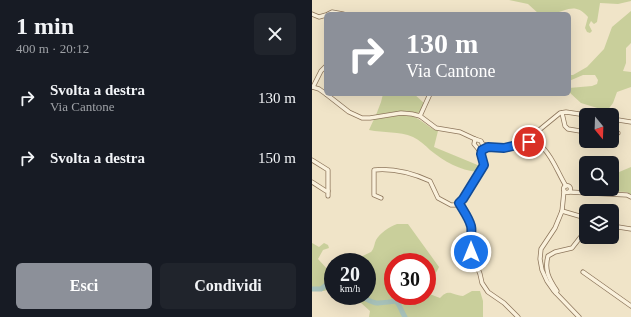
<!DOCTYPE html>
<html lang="it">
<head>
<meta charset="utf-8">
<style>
	:root { --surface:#171b24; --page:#20242c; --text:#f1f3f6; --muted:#9ea1a6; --accent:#8c9099 }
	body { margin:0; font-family:Georgia,serif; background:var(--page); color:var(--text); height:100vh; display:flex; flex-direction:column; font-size:15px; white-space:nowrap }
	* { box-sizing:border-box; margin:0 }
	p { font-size:13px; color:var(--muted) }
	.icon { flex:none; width:22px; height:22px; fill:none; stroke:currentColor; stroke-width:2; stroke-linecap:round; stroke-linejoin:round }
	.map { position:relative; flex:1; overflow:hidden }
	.side { display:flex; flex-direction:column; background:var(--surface); width:312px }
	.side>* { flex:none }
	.hud { position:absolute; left:12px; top:12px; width:247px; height:84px; border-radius:6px; box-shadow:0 4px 16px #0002; background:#8c9099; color:#fff; overflow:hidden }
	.needle { width:26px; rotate:161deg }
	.buttons { position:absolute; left:267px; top:108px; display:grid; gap:8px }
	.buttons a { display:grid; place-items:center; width:40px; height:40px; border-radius:6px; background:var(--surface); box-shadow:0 4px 16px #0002; font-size:20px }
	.speed { position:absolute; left:12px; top:253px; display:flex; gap:8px; font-size:20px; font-weight:700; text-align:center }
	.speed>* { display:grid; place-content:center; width:52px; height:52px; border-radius:50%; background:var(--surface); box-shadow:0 4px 16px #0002; line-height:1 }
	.speed small { font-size:10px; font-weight:400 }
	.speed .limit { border:6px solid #d22; background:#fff; color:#111 }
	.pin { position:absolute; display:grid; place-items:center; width:34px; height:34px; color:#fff; margin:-17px; border:2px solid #fff; border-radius:50%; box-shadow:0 1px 4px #0007 }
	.me { position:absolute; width:44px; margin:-22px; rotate:0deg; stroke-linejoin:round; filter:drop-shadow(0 0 3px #0008) }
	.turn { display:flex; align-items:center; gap:14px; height:84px; padding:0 16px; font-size:18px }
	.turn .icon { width:52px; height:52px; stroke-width:2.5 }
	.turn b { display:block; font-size:28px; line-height:34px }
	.round { display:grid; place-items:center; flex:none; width:42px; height:42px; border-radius:6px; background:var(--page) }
	.summary { display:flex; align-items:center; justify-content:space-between; height:68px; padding:0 16px }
	h1 { font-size:24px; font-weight:700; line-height:30px }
	.button { display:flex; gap:8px; margin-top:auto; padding:8px 16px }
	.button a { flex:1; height:46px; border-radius:6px; background:var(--accent); color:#fff; font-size:16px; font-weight:700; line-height:46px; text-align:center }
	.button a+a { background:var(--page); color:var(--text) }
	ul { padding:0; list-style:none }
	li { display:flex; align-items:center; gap:12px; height:60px; padding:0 16px }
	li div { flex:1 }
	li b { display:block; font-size:15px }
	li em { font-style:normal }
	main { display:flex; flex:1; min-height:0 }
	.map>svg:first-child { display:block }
</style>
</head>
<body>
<main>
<section class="side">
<div class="summary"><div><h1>1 min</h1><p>400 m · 20:12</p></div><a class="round"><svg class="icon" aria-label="close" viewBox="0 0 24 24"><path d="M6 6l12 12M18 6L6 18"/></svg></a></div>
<ul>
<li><svg class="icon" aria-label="right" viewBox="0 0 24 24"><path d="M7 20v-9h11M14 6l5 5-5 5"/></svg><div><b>Svolta a destra</b><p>Via Cantone</p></div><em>130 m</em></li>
<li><svg class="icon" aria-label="right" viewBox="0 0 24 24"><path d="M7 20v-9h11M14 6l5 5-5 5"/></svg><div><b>Svolta a destra</b></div><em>150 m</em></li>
</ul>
<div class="button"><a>Esci</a><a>Condividi</a></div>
</section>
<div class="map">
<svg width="319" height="317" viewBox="0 0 319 317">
	<rect width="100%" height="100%" fill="#f0e4c8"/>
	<!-- green -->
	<g fill="#c9cf9b">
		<path d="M197,0H319V1L306,4L288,3L285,22L282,24L279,21L277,25L280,31L278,33L275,32L273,28L276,17C263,2 255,11 240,14C236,15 231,14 227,14L216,4Z"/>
		<path d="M319,11V43L314,48V63L311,71L319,72V87L305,92L301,103L295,111L269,103L257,92V88L280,86L285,84L286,80L283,75H271L257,81V75H261L275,67L292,49L300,27Z"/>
		<path d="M71,94H102L112,103L109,112L105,113L90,111L64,115L69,102Z"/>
		<path d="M91,115C108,115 112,126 126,131L122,147L168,166L169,167L166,172C147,170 133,162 118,150C113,145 107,140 101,137C87,131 72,133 57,130L62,119Z"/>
		<path d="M319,167V195L315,192L268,190L274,187V189H300V175Z"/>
		<path d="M85,224H96L127,267L125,271L115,285V262H81V296H115V293L128,298C137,288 140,295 151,296L160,291H168L171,301V317H57L58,311L48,302L45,296H55V262H38L59,252C62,249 62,245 64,240C68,233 77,227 85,224Z"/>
		<path d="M0,243L7,247L12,243L16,245L17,248L11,250L6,259L17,271L21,269V288L12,291H0Z"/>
	</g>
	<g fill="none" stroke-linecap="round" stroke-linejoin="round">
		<!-- river -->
		<g stroke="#a9c4bc" stroke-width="5">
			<path d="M0,289H9L14,285L21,287"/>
			<path d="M49,296C65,306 66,303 84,301C88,305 89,311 93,317"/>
		</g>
		<!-- minor casing -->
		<g stroke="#8d765c" stroke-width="5">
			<g id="minor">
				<path d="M0,14L7,17L14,15"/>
				<path d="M16,14L20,12L31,14"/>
				<path d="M0,87L7,89L14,94"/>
				<path d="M1,87L9,71L14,66"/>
				<path d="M14,94L37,112L50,118H58L89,113L100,114L108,116L124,128L148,132L163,139"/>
				<path d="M250,113L253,126L256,129L274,132"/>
				<path d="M108,116L118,94"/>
				<path d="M300,119L319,122"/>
				<path d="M300,133H306"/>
				<path d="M220,142L226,131L248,113L254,112L274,115"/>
				<path d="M171,144C192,155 216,131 232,149C241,158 247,175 254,186"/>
				<path d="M172,148L169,141L163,139L162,144L167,150H170L175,147"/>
				<path d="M0,160L16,170V196"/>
				<path d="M0,182L14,191H16"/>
				<circle cx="255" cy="189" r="3.5"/>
				<path d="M252,191L250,211L243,228L229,249L228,259L230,270L235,281L242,291L267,317"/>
				<path d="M257,192L315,195L319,197"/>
				<path d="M69,198L62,195V170C82,168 100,173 118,181L126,198L139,205H144L151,199L172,165L167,150"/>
				<path d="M147,203L159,225L158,248L168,274L170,283L176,292L192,303L206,317"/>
				<path d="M250,211L274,218"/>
				<path d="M300,226L319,229"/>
				<path d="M271,272L319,306"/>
				<path d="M244,293L245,291C237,279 232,270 236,256L243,252L260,248L274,230"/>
			</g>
		</g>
		<!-- minor -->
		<use href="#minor" stroke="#faf1dc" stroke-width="3.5"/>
	</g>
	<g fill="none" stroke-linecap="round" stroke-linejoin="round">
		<!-- route casing -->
		<g stroke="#114b97" stroke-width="10">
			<path id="route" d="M159,252C156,243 161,235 159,226C157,218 151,210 147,203L151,199L172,165L169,154L170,150L176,147L192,148L217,142"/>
		</g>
		<!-- route -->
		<use href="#route" stroke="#1a73e8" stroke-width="7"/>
	</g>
</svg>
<div class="buttons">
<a><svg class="needle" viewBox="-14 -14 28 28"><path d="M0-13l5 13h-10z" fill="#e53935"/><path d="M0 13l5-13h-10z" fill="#9ea1a6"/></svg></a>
<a><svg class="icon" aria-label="search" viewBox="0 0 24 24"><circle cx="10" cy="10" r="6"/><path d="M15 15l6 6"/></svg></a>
<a><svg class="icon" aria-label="layers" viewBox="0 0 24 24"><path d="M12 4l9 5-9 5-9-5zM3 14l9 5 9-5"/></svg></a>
</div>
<div class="speed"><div>20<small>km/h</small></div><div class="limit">30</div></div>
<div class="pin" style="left:217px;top:142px;background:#d93025"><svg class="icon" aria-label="arrive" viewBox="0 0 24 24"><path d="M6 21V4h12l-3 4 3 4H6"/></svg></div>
<svg class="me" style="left:159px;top:252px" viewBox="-20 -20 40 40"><circle r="17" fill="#1a73e8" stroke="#fff" stroke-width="3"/><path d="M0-11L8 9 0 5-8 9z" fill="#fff"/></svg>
<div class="hud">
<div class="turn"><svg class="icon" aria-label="right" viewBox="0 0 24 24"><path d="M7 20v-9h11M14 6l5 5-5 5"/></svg><div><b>130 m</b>Via Cantone</div></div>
</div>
</div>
</main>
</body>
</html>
